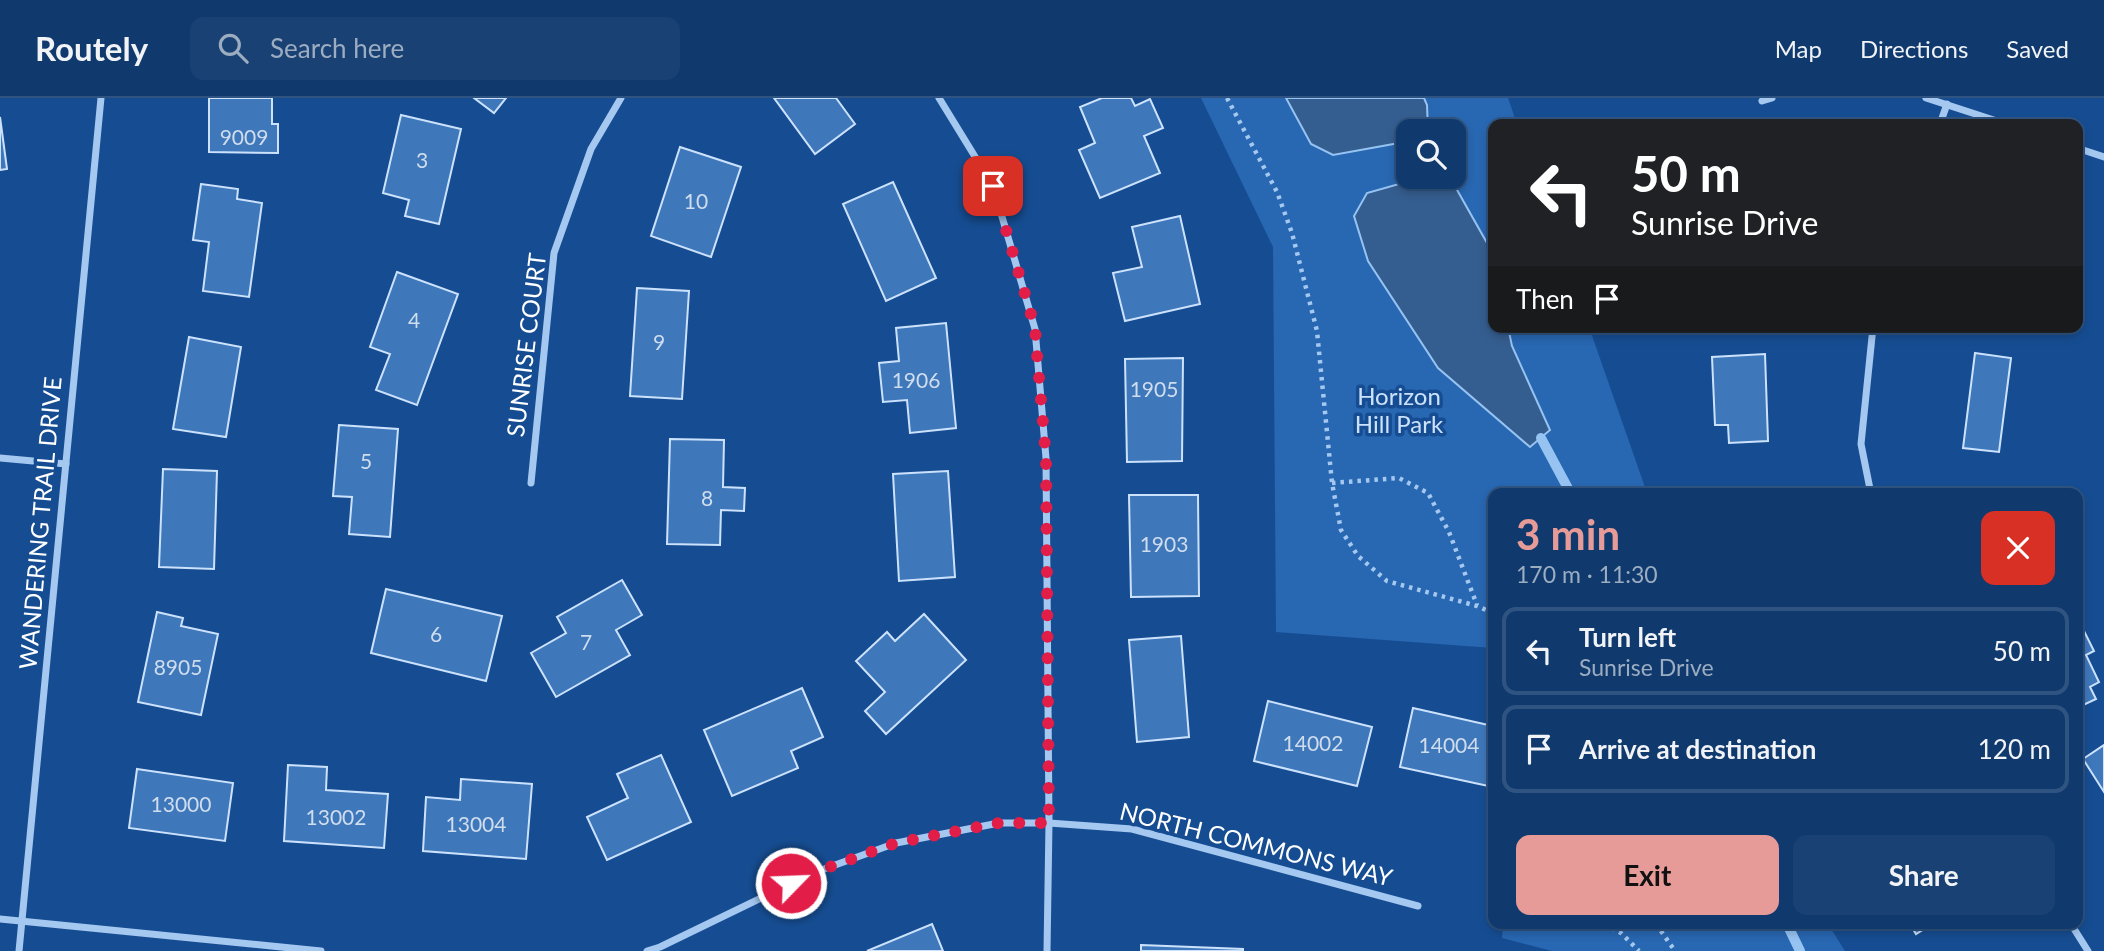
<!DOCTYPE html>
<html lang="en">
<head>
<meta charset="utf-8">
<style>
	:root { --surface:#103a6e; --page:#194173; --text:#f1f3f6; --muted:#9cadc2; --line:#305481; --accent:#e69b98 }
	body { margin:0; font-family:Lato,sans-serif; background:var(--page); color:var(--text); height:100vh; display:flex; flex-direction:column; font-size:26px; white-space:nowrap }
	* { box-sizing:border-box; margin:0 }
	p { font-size:23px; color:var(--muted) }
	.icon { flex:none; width:38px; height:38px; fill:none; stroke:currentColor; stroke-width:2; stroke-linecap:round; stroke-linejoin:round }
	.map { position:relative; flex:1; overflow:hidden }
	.panel { position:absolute; left:1488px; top:390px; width:595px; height:441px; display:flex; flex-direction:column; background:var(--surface); border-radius:14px; box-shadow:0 4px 10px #0003,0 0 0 2px var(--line) }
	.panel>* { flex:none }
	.hud { position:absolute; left:1488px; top:21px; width:595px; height:214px; border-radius:14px; box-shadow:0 4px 10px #0003,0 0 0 2px var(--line); background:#202124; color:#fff; overflow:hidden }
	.tools { position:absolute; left:1396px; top:21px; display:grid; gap:14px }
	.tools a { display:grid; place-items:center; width:70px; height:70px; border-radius:14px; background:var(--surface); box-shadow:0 4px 10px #0003,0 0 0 2px var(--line); font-size:35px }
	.pin { position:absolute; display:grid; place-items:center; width:60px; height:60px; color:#fff; margin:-30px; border-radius:14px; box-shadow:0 4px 10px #0006 }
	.me { position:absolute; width:77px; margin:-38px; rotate:66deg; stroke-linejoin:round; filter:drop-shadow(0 0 5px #0008) }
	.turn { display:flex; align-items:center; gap:24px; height:147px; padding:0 28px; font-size:32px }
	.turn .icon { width:91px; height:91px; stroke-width:2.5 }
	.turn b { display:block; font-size:49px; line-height:60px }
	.then { display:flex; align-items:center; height:66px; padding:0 28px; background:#0003; gap:14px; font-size:26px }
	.round { display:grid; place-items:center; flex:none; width:74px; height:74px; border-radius:14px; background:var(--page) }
	.headline { display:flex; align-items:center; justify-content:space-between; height:119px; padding:0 28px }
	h1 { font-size:42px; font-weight:700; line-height:52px; color:var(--accent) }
	.action { display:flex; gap:14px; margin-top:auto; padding:14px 28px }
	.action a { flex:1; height:80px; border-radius:14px; background:var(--accent); color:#111; font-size:28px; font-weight:700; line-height:80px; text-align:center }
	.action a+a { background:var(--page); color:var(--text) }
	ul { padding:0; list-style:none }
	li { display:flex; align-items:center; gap:21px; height:88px; margin:0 14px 10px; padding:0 14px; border:4px solid var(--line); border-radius:14px }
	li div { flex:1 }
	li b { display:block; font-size:26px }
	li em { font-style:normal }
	header { display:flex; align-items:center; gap:42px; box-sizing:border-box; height:98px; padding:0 35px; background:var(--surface); border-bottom:2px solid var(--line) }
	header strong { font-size:33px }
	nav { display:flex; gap:38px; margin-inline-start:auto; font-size:24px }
	.search { width:490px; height:63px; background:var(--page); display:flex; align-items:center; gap:18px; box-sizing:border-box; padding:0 24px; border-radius:14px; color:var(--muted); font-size:26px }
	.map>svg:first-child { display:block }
</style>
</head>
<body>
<header>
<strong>Routely</strong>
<div class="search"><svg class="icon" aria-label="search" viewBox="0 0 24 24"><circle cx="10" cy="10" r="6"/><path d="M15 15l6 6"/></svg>Search here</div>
<nav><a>Map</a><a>Directions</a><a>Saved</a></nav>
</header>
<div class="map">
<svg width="2104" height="853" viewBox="0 0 2104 853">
	<rect width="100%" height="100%" fill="#164d92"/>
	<!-- green -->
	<g fill="#2867b1" fill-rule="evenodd">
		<path d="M1201,0H1508L1517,26H1493V229H1589L1647,395L1493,396V550L1276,534L1273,149ZM1409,33H1454V79H1409Z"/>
		<path d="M1503,826H1828L1845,853H1552L1502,840Z"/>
	</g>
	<!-- water -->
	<g fill="#355e90" stroke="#97c3f3" stroke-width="2">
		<path d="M1286,0H1424L1427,7L1428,33H1409V42L1399,45L1333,57L1311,46Z"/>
		<path d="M1452,83L1487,145L1493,168V229H1508L1512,248L1550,332L1530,349L1438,270L1368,163L1354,118L1367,95L1406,84Z"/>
	</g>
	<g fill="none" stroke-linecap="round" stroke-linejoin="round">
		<!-- stream -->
		<g stroke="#97c3f3" stroke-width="10">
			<path d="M1399,45L1406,84"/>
			<path d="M1541,340L1571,396"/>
			<path d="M1787,826L1800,853"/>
		</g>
	</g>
	<!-- building -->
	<g fill="#3e77ba" stroke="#cce2fc" stroke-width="2">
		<path d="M209,0H272V26H278V55L209,54Z"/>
		<path d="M474,0H506L494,15Z"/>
		<path d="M774,0H836L855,26L815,56Z"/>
		<path d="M1102,0H1131L1135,8L1150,1L1163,30L1144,38L1160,75L1100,100L1079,52L1095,45L1080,9Z"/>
		<path d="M401,17L461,31L439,126L405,118L409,102L383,95Z"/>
		<path d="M0,19L7,71L0,72Z"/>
		<path d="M680,49L741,69L711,159L651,138Z"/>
		<path d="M893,84L936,180L886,203L843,106Z"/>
		<path d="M201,86L238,91L237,101L262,105L249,199L203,193L209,144L193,142Z"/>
		<path d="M1180,118L1200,206L1125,223L1113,175L1142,169L1132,129Z"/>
		<path d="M397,174L458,196L417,307L376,292L390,256L370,249Z"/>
		<path d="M637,190L689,193L682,301L630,298Z"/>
		<path d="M946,225L956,330L910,335L907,302L883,304L879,265L899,263L896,230Z"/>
		<path d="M189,239L241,249L226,339L173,331Z"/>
		<path d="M1975,255L2011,260L1999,354L1963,350Z"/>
		<path d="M1765,256L1768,343L1729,345L1728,327H1715L1712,259Z"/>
		<path d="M1183,260L1182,363L1127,364L1125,261Z"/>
		<path d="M339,327L398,331L390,439L349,436L352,399L333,398Z"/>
		<path d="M670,341L724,342L723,389L745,390L744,413L721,412L720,447L667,446Z"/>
		<path d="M163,371L217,373L214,471L159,469Z"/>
		<path d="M948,373L955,479L899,483L893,376Z"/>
		<path d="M1129,397H1198L1199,498L1131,499Z"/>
		<path d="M622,482L642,517L616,532L630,557L556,599L531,555L566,535L557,519Z"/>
		<path d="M386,491L502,518L486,583L371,555Z"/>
		<path d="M157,514L183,520L181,528L218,536L201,617L138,604Z"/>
		<path d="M924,516L966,562L886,636L865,613L885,594L856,563L887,534L895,543Z"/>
		<path d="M2077,519L2094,553L2086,557L2099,584L2090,589L2096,601L2077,610Z"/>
		<path d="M1181,538L1189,639L1137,644L1129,542Z"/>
		<path d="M802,590L823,639L791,653L798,670L732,698L704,632Z"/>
		<path d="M1268,603L1372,629L1357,688L1254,663Z"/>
		<path d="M1413,610L1493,628V689L1400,669Z"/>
		<path d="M2104,647V694L2083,661Z"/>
		<path d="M661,657L691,724L607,762L587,719L628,700L617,676Z"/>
		<path d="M288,667L327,669L326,692L388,696L384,750L284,743Z"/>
		<path d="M137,671L233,685L225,743L129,730Z"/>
		<path d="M461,681L532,686L526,761L423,753L426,699L460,702Z"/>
		<path d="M932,826L943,853H867Z"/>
		<path d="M1910,826H1932L1916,836Z"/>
		<path d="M1141,847L1243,851V853H1141Z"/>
	</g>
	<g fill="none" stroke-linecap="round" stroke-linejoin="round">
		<!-- path -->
		<g stroke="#a5c8f1" stroke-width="4.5" stroke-dasharray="3.5 5" stroke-linecap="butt">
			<path d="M1227,0L1277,94L1292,135L1317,233L1332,385L1341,432L1358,458L1387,483L1477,508L1493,515"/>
			<path d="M1332,385L1399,380L1428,395L1449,434L1477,507"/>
			<path d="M1604,826L1621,835L1639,853"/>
			<path d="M1656,826L1675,853"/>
		</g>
		<!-- street -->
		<g stroke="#a5c8f1" stroke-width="7">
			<path d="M939,0L993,88L1035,231L1046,360L1049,725L1047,853"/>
			<path d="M1926,0L2006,26"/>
			<path d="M1762,3L1772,0"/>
			<path d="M1940,26L1947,6"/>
			<path d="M2077,50L2104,59"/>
			<path d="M0,360L66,366"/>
			<path d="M531,385L554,155L591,51L621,0"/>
			<path d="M1871,396L1861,346L1873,229"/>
			<path d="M0,821L321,853"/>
			<path d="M2071,826L2088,853"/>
			<path d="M19,853L101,0"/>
			<path d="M647,853L660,849L813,775L896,745L999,725H1049L1132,731L1418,808"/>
		</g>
	</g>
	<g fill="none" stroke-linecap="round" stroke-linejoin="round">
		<!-- route -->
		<path stroke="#e11d48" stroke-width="12" stroke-dasharray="0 21.6" d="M791,785L813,775L896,745L999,725H1049L1046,360L1037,256L1035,230L993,88"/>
	</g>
	<g text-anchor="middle" stroke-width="7" stroke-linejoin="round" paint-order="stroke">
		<!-- number labels -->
		<g font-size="21" fill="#cfddee">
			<text x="244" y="47">9009</text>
			<text x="422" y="70">3</text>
			<text x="696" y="111">10</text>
			<text x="414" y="230">4</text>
			<text x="659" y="252">9</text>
			<text x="916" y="290">1906</text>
			<text x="1154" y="299">1905</text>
			<text x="366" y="371">5</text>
			<text x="707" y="408">8</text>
			<text x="1164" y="454">1903</text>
			<text x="436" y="544">6</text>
			<text x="586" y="552">7</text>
			<text x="178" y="577">8905</text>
			<text x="1313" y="653">14002</text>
			<text x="1449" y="655">14004</text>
			<text x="181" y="714">13000</text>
			<text x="336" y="727">13002</text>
			<text x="476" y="734">13004</text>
		</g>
		<!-- street labels -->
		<g font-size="24" fill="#fff" stroke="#164d92">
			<text transform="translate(527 247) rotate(-83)" y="8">SUNRISE COURT</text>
			<text transform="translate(41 425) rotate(-85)" y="8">WANDERING TRAIL DRIVE</text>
			<text transform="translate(1256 747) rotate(14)" y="8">NORTH COMMONS WAY</text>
		</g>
		<!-- park labels -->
		<g font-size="24" fill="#cce2fc" stroke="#164d92">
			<text x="1399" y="307">Horizon<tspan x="1399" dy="28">Hill Park</tspan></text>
		</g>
	</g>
</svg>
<div class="tools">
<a><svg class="icon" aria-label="search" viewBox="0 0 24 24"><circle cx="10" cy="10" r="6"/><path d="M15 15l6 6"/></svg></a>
</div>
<div class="pin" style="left:993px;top:88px;background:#d93025"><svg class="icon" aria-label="arrive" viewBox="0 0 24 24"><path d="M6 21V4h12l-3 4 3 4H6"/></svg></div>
<svg class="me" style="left:791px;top:785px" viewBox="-20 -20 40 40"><circle r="17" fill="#e11d48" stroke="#fff" stroke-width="3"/><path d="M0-11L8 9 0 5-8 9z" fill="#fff"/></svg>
<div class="hud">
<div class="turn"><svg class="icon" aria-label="left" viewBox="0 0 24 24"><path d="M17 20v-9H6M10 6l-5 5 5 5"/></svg><div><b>50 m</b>Sunrise Drive</div></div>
<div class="then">Then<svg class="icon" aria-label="arrive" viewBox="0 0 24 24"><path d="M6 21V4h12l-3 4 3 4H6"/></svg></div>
</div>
<section class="panel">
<div class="headline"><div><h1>3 min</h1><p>170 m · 11:30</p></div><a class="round" style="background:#d93025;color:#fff"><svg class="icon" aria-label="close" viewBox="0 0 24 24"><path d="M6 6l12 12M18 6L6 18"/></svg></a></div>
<ul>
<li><svg class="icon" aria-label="left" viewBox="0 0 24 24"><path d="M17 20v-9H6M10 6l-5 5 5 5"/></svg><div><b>Turn left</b><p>Sunrise Drive</p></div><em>50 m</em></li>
<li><svg class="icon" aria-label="arrive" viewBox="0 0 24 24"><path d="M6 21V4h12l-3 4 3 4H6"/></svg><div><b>Arrive at destination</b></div><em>120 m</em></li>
</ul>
<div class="action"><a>Exit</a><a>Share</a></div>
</section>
</div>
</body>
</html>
